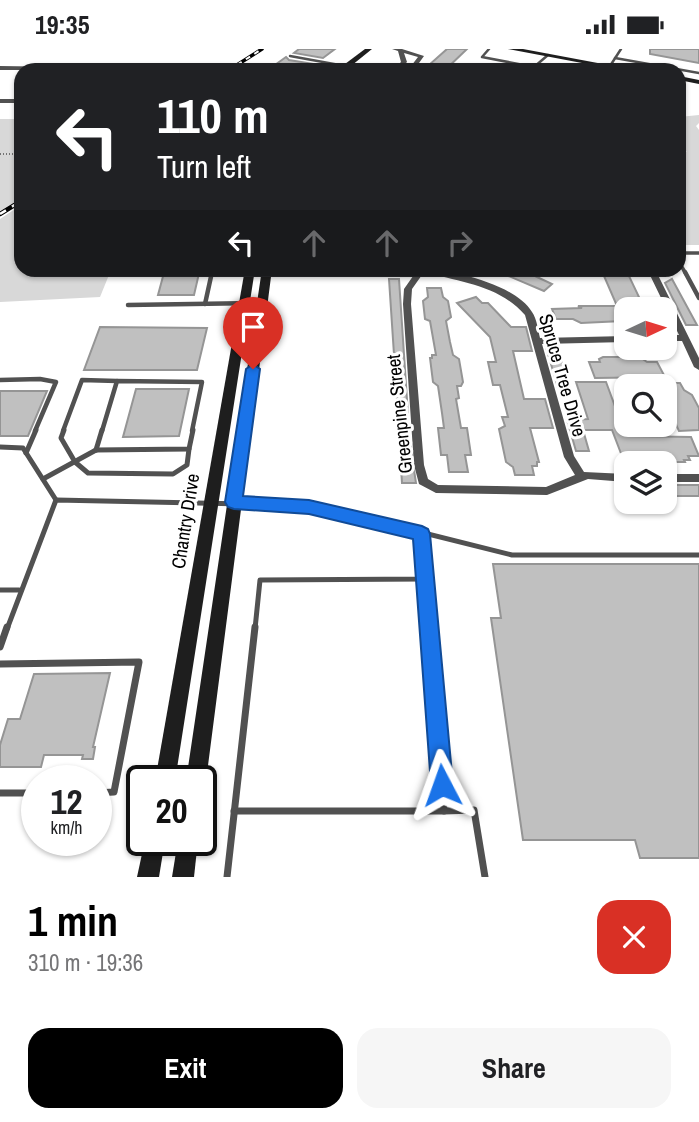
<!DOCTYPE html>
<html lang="en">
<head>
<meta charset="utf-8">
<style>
	:root { --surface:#fff; --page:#f6f6f6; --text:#202124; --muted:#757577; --accent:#000 }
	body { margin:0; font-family:"Archivo Narrow",sans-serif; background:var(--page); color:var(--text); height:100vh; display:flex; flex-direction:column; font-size:26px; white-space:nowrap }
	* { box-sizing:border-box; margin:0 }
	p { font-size:23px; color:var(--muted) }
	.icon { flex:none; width:38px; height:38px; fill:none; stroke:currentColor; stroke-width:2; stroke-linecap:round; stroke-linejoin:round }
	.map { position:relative; height:828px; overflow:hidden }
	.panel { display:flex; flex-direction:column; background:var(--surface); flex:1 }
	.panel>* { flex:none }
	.guide { position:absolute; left:14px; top:14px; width:672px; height:214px; border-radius:21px; box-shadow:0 2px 5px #0004; background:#202124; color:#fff; overflow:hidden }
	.needle { width:46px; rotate:86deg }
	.controls { position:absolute; left:614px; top:248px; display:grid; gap:14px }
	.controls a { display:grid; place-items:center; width:63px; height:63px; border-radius:14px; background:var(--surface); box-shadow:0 2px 5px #0004; font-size:35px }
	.speed { position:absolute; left:21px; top:716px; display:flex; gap:14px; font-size:35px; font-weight:700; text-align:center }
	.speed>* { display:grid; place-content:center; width:91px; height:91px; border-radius:50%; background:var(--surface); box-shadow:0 2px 5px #0004; line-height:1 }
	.speed small { font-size:18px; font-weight:400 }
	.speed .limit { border:4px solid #111; border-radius:10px; background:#fff; color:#111 }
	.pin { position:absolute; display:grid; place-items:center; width:60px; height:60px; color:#fff; margin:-72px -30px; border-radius:50% 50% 50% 0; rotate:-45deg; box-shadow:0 0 7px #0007 }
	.pin .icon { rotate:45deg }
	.me { position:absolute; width:77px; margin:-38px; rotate:356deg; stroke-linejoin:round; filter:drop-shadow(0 0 5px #0008) }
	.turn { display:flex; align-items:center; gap:24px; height:147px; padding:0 28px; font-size:32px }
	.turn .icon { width:91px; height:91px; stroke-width:2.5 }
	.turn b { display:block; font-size:49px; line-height:60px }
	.lanes { display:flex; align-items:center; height:66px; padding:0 28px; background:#0003; justify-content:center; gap:35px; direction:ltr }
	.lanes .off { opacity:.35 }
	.round { display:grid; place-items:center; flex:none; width:74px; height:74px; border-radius:21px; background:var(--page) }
	.summary { display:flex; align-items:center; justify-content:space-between; height:119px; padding:0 28px }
	h1 { font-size:42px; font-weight:700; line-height:52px; color:var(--accent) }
	.primary-button { display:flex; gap:14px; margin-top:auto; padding:14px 28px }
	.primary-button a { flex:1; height:80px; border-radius:21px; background:var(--accent); color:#fff; font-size:28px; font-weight:700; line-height:80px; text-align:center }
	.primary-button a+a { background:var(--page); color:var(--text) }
	.status { display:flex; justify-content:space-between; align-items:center; height:49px; padding:0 35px; background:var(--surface); direction:ltr }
	.status svg { height:19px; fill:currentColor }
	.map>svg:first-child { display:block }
</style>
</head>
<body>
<div class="status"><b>19:35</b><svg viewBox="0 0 49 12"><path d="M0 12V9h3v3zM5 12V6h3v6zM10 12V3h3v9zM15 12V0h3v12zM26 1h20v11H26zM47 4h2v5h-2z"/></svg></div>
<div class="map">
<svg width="699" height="828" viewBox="0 0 699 828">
	<rect width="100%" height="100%" fill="#fff"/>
	<!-- green -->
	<g fill="#d8d8d8">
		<path d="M699,66V74L696,77L699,81V196H679V103H687L679,96V68Z"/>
		<path d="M0,70H21V149L0,162Z"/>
		<path d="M21,156V220L111,221L100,248L0,253V170Z"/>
	</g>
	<!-- building -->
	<g fill="#c0c0c0" stroke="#959595" stroke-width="2">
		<path d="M299,0H335L323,9L294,4Z"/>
		<path d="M447,0H467L445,21L429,16Z"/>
		<path d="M650,0H699V14L650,5Z"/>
		<path d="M286,8L289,11L314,15L306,21H268Z"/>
		<path d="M165,220H200L194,246H158Z"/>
		<path d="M492,220H541L536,224L540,226L537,228L552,235L544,242Z"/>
		<path d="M606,220H621L629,227L639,248L634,251L637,256L617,257L604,227L607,224Z"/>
		<path d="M389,230H399L408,366H398Z"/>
		<path d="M672,230L697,276H686L665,234Z"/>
		<path d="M427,239H441L443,248L448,252L451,268L446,272L450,293L453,306L459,310L463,333L461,337H457L459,349L456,350L461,379H467L471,406H465L468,423H449L447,406H441L438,379H444L442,364L438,337L433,333L430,309H432V306H436L430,272L425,270L423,252L428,248Z"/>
		<path d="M476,248L482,254H488L511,278H526L532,302H513L524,350H545L553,379H530L539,413H537V417H532L534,426H515L513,418L506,413L499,380L505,377L502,368H508L500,336H493L488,313H496L490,288L457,254Z"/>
		<path d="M578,257H616L622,272L581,274L573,270H556L552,260L582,259Z"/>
		<path d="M100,278L207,279L197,321H84Z"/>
		<path d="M557,297L570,339H558L546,298Z"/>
		<path d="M603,308H640L647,313H657L665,328L595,329L589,313H600L599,310Z"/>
		<path d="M576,333H606L626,387L691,388L699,407H688L690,411H684L685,413H641L634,407H622L612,381H583L589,402H576L567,371L588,370Z"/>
		<path d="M665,334H680L684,341L692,346L699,359V381L679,382L665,352Z"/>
		<path d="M136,340H189L179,387L123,388Z"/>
		<path d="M0,342H47L28,387H0Z"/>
		<path d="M399,388H409L416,434H402Z"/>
		<rect x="665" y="436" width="34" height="11"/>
		<path d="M493,515H699V809H640L635,791H523L491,569H501Z"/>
		<path d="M110,624L93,698H95L93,710H82L83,706H44L41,718H0V696L8,670H20L34,625Z"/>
	</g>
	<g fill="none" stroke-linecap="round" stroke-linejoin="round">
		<!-- path -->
		<path stroke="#737373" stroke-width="2" stroke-dasharray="1 2" stroke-linecap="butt" d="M0,105H21"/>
		<!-- lane-far4 -->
		<g stroke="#515151" stroke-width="2.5">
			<path d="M489,0L482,8L534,18L548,6"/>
			<path d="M290,7L356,19"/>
			<path d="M615,9L699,24"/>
			<path d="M401,17L423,21"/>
			<path d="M610,17L621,0"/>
		</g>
		<!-- lane-far3 -->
		<g stroke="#515151" stroke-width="3.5">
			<path d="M679,204H699"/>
			<path d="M679,213L686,225"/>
			<path d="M212,225L213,220"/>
		</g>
		<!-- lane-far2 -->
		<g stroke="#515151" stroke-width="4.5">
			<path d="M685,223L699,249"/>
			<path d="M205,255L212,223"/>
			<path d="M128,256L262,254"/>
			<path d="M0,331L40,330L56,333L35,382"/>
			<path d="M63,382L82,331L117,332"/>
			<path d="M102,382L117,332L202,333L192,382"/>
		</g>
		<!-- lane-far1 -->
		<g stroke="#515151" stroke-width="5">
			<path d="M64,381L61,389L75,413L88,424L173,425L187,416L189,400"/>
			<path d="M0,398L23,399L56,451"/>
			<path d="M96,401L102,381"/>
			<path d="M96,401L189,400L193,381"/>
			<path d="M26,404L36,381"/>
			<path d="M43,430L96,401"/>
			<path d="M426,530L430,580"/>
			<path d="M0,541H19"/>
			<path d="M7,580L56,451L291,456L352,466L512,506H699"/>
			<path d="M255,580L260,531L426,530L422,485"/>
		</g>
		<!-- lane -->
		<g stroke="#515151" stroke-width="7">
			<path d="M430,578L444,762L474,761L485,828"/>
			<path d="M0,598L7,578"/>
			<path d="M0,615L139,613L114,743L96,744"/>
			<path d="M0,744H37"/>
			<path d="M234,762H444"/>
			<path d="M227,828L255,578"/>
		</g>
		<!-- street -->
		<g fill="#515151" fill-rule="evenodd">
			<path d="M392,0H402L424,7L414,21H408L418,8L404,4L407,13L399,21H393L401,13L398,2Z"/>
			<path d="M0,17L138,19L141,21H0Z"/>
			<rect x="0" y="50" width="21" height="4"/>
			<path d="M418,220C449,220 514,234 532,263C537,270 538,281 540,289L626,287V293L542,295L574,407L584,423L626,425V433L588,430L547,446L436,444L419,435L414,416L403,255L404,240ZM424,223C460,233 499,236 525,266L564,408L575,426L546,438L438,436L428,430L424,416L411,255L412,240Z"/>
			<path d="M647,220H655L699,309V321L694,318L682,292H665V286H679Z"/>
			<rect x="665" y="425" width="34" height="8"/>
		</g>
		<!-- secondary -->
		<g fill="#1e1e1e" fill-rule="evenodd">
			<path d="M365,0H372L346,21H337Z"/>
			<path d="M508,0H523L635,21H619Z"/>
			<path d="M679,27L699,31V35L679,31Z"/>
			<path d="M245,220H255L175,732H155Z"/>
			<path d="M262,220H272L206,732L201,740V732H186Z"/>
			<path d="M145,791H165L159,828H137Z"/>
			<path d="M178,791H198L194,828H172Z"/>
		</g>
		<!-- rail-far1 casing -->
		<g stroke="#000" stroke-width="3.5">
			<path id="rail-far1" d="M229,21L262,0"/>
		</g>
		<!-- rail casing -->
		<g stroke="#000" stroke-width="4.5">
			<path id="rail" d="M0,165L21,152"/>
		</g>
		<!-- rail-far1 -->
		<use href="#rail-far1" stroke="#fff" stroke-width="2" stroke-dasharray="5" stroke-linecap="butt"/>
		<!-- rail -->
		<use href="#rail" stroke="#fff" stroke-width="2.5" stroke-dasharray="7" stroke-linecap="butt"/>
	</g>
	<!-- route -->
	<path fill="#1a73e8" stroke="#114b97" stroke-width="2" d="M253,315L260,320L243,447L309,451L422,477L428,480L430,485L453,736L450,744L442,747L434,744L431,736L413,490L309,465L234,460L228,458L225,453L246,320Z"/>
	<g text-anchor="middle" stroke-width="6" stroke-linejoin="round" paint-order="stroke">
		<!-- street labels -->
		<g font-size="19" fill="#000" stroke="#fff">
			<text transform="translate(563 326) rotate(74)" y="7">Spruce Tree Drive</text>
			<text transform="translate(399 365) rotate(-96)" y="7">Greenpine Street</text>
			<text transform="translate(185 472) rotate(-81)" y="7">Chantry Drive</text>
		</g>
	</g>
</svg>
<div class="controls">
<a><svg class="needle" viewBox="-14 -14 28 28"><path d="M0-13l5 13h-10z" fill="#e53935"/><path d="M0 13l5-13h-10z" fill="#757577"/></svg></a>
<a><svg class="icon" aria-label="search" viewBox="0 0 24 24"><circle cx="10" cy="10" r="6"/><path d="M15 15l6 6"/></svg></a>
<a><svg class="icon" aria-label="layers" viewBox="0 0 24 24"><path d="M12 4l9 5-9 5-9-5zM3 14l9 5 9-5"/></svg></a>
</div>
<div class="speed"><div>12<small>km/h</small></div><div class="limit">20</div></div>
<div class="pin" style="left:253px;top:320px;background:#d93025"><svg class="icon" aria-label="arrive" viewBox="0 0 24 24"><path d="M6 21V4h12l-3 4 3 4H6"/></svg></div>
<svg class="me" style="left:442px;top:736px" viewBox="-20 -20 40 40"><path d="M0-17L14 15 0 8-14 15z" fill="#1a73e8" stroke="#fff" stroke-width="4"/></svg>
<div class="guide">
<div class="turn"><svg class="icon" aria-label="left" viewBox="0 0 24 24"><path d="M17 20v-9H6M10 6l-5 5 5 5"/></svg><div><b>110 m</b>Turn left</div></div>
<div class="lanes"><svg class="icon" aria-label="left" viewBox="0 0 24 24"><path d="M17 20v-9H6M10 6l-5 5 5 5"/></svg><svg class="icon off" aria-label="ahead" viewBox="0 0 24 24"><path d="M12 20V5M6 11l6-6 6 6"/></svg><svg class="icon off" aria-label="ahead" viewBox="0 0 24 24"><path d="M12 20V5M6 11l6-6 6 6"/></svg><svg class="icon off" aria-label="right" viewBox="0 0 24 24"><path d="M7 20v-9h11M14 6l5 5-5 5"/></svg></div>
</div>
</div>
<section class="panel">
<div class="summary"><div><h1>1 min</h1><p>310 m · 19:36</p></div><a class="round" style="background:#d93025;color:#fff"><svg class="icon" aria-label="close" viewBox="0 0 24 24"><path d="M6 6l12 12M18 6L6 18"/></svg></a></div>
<div class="primary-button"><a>Exit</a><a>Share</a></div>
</section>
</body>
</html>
